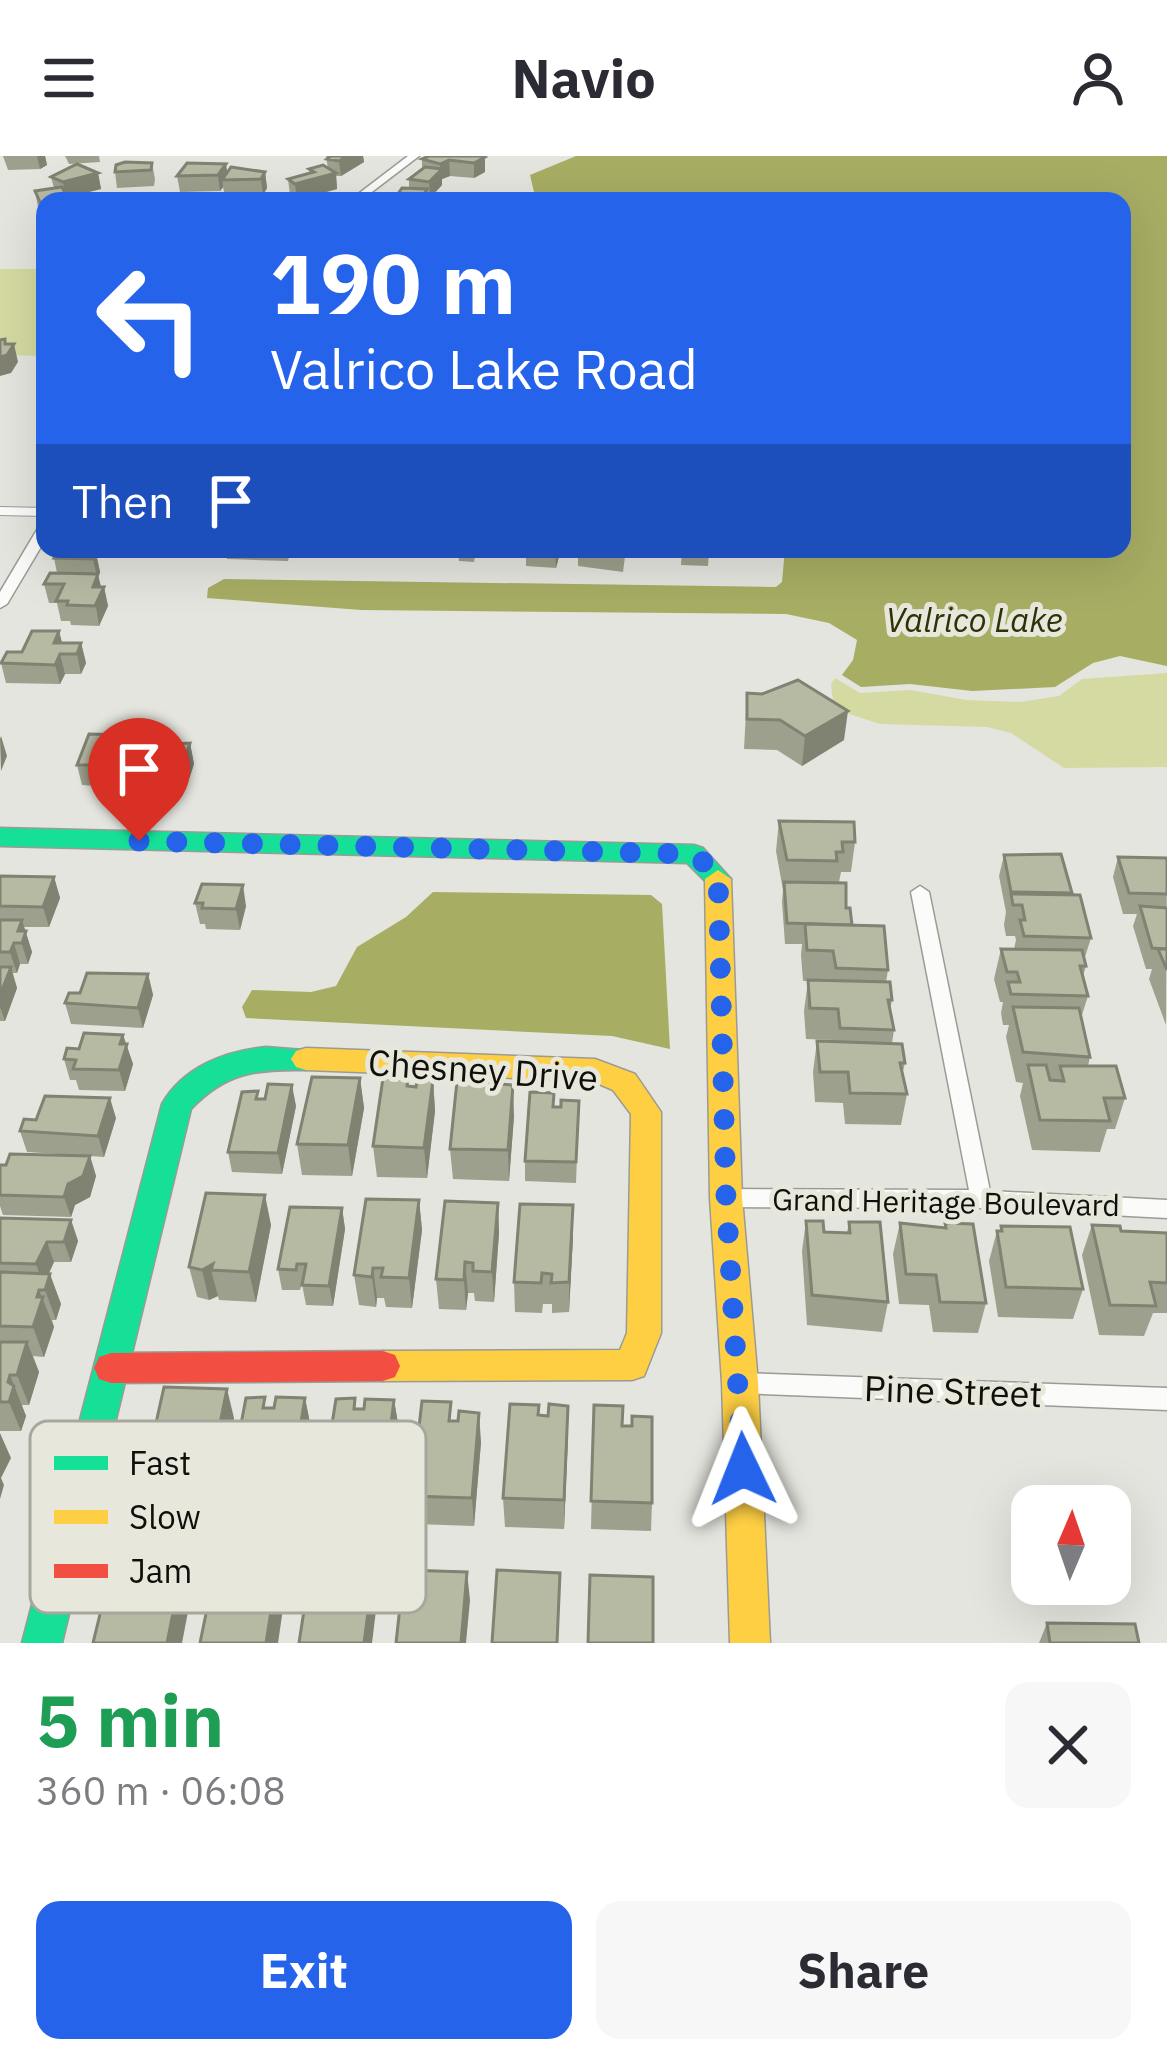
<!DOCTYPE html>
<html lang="en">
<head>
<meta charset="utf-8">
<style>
	:root { --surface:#fff; --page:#f7f7f7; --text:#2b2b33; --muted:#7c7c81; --accent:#2563eb }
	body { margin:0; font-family:"IBM Plex Sans",sans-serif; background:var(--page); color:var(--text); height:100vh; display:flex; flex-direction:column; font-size:45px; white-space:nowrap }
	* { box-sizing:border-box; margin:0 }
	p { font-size:39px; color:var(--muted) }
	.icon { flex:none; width:66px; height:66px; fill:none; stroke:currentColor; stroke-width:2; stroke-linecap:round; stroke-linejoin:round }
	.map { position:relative; height:1487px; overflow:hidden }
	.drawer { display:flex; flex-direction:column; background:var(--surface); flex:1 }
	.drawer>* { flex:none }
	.top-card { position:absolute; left:36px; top:36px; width:1095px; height:366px; border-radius:24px; box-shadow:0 12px 48px #0002; background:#2563eb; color:#fff; overflow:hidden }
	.needle { width:78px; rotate:2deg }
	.controls { position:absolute; left:1011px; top:1329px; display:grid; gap:24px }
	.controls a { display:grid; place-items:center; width:120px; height:120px; border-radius:24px; background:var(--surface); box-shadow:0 12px 48px #0002; font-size:60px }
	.pin { position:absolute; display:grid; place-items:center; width:102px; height:102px; color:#fff; margin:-123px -51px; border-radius:50% 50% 50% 0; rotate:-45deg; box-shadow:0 0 12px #0007 }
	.pin .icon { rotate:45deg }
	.me { position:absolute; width:132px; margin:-66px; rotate:358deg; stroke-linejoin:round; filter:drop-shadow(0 0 9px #0008) }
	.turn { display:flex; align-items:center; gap:42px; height:252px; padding:0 36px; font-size:54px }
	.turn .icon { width:156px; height:156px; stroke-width:2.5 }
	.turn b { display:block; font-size:84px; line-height:102px }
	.then { display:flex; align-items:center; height:114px; padding:0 36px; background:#0003; gap:24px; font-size:45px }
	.round { display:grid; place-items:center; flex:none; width:126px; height:126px; border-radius:24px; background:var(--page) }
	.overview { display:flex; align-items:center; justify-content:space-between; height:204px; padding:0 36px }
	h1 { font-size:72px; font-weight:700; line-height:90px; color:#1e9e55 }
	.action { display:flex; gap:24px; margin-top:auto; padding:24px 36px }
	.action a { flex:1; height:138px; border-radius:24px; background:var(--accent); color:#fff; font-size:48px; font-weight:700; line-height:138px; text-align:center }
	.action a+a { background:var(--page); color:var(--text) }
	header { display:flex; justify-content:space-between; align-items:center; height:156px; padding:0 36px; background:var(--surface); font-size:54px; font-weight:700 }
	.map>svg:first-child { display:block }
</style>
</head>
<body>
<header><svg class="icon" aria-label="menu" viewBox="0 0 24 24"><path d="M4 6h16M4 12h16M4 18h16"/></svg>Navio<svg class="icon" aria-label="person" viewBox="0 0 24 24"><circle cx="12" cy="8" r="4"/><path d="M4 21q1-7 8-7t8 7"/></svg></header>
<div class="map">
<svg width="1167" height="1487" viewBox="0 0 1167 1487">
	<rect width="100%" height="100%" fill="#e4e5de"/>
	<!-- green -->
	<g fill="#d5daa2">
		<path d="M0,113H45V200L0,199Z"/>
		<path d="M1167,517V611L1064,612L1011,577L987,571L880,568L834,553L831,528L835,522L860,537L911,534L966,544L1020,546L1059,540L1082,523Z"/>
	</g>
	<!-- water -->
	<g fill="#a8ad64">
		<path d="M576,0H1167V510L1120,500L1093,507L1055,531L972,535L910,528L861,531L842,519L853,504L857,484L829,467L786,458L361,454L207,442L208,432L224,423L776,431L782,426L785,393H1122V45H528L534,36L530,19Z"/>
		<path d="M433,736L651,739L662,748L670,893L612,880L246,862L242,851L252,834L311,836L336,830L357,791L406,761Z"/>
	</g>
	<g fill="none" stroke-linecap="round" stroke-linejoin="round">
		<!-- lane casing -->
		<g stroke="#9b9b96" stroke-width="10">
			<path id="lane" d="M0,355L45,356"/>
		</g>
		<!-- street casing -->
		<g stroke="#9b9b96" stroke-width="3">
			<g id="street">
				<path d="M408,0H419L360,45H349Z"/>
				<path d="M45,368V384L7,448L0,452V436L38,372Z"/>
				<path d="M920,730L929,736L990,1035L1167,1044V1062L981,1052L726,1051L718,1048L715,1042L718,1036L726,1033L969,1034L911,736Z"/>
				<path d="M740,1217L1167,1232V1254L740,1237L732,1234L728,1227L732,1220Z"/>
			</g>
		</g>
		<!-- fast casing -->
		<g stroke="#9b9b96" stroke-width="3">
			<g id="fast">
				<path d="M0,672L694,689L703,692L731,723L718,732L709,729L687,707L0,690Z"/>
				<path d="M266,891L316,895L321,903L316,911L306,914C257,913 226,916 191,953L62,1487H22L162,948C183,911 225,895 266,891Z"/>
			</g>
		</g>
		<!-- slow casing -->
		<g stroke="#9b9b96" stroke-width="3">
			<g id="slow">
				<path d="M718,714L731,723L742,1042L758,1227L770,1487H730L722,1227L710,1042L705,723Z"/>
				<path d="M306,892L595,903L635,918L661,956V1177L644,1220L632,1224L383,1225L371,1221L366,1210L371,1199L383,1195L620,1194L627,1177L631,958L613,934L592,925L306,914L296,911L291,903L296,895Z"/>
			</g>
		</g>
		<!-- jam casing -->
		<g stroke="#9b9b96" stroke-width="3">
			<path id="jam" d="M383,1195L395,1199L400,1210L395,1221L383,1225L111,1227L99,1223L94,1212L99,1201L111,1197Z"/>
		</g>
		<!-- lane -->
		<use href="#lane" stroke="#fbfbfa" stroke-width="8"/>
		<!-- street -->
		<use href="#street" fill="#fbfbfa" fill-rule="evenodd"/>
		<!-- fast -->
		<use href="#fast" fill="#16e098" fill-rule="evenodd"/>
		<!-- slow -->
		<use href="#slow" fill="#ffcf43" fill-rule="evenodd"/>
		<!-- jam -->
		<use href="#jam" fill="#f24e42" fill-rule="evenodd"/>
	</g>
	<!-- wall -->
	<g fill="#9da08c">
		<path d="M3,0H45L47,9L40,13L8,14Z"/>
		<path d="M65,0H99L100,6L69,8Z"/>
		<path d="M326,0H363L364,6L341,20H336L337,33L297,44L290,39L288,23L310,17L309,13H328Z"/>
		<path d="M485,1V16L474,22L450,20L442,23V29L430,42L409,32V23L422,13V3Z"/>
		<path d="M152,7L155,23L154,30L117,32L115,16Z"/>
		<path d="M226,8L227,17L265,16L267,32L263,39L225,40L223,31L220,35L180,36L177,20Z"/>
		<path d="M98,17L101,33L45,45L44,62L38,51L35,35L54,32L51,21Z"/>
		<path d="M58,393H101L97,402L100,416L98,419L101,431H104L108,450L99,470L71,469L70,465H61L57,447H49L44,428L57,417L54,402Z"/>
		<path d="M216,393H291L288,405L227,403L226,398H217Z"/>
		<path d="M307,393H337L333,398Z"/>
		<path d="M376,393H410L408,398Z"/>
		<path d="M439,393H495V395L476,394L474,406L459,405L458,394Z"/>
		<path d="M510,393H561L556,412L526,410V398L510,397Z"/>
		<path d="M578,393H626L623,416L578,410Z"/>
		<path d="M682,393H709L708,410L681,409Z"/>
		<path d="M59,475L62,487H81L86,507L81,518H65L60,528L6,527L1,507Z"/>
		<path d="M747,537L844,584L802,610L777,594L744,593Z"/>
		<path d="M89,578L132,599L126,616L108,615L96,630L82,629L77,609Z"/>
		<path d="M190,587L194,608L187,629L160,628L159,623H149L145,603Z"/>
		<path d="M779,665L855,686L851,716H841L839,726L852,769L888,814L886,826L892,844L890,855L894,874L892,887L905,907L902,919L907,938L901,969L845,968L843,947L815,946L813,916L817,885L833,886V884L806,883L804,855L808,825H803L801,799L802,788H785L782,746L783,734L776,695Z"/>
		<path d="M1004,699L1072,737L1091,782L1084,804L1086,810L1083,820L1088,840L1081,862L1090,901L1088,910L1125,942L1115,973H1107L1100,996L1032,994L1020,940L1023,927L1016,926L1006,881L1009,869H1003L1001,857L1003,846H1000L994,823L1001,793H1014L1016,784L1015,780H1006L1004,769L1006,756L999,720Z"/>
		<path d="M1118,701L1167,702L1166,869L1149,823L1152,813H1146L1133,770L1137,758H1123L1113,721Z"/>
		<path d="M0,720L54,721L60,742L49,771H24L32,796L28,808H20L17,817H12L17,832L5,865H0Z"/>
		<path d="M195,747L246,750L240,774L206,773L205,768H200Z"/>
		<path d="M148,818L153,839L143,872L71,868L65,847Z"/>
		<path d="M123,879L133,908L125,935L79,934L76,924H70L64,903L79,893Z"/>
		<path d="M360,922L364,952L352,1020L302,1019L297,988Z"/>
		<path d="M433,924L435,955L427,1022L377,1021L373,990L409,930L416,931Z"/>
		<path d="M259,943L296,950L282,1018L232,1016L228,996Z"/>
		<path d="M579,945L576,1027L525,1025V1005L555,951H561Z"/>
		<path d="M514,960L509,1025L453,1023L450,993Z"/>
		<path d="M116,962L104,1001L90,1000L96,1020L90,1041L75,1049L71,1061L3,1059L0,1050V1009L87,1000L27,996L20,975Z"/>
		<path d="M419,1044L422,1074L412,1152L386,1151L384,1142H377L376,1151L359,1149L354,1119Z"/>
		<path d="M498,1047L499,1077L494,1146L475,1145L474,1137H468L466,1154L439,1153L436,1123Z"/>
		<path d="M342,1052L345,1073L333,1150L306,1149L302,1128L300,1134H282L278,1113Z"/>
		<path d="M0,1062L71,1064L78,1085L71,1106H54L49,1118L61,1148L56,1164H52L54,1171L44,1201L33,1200L39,1216L29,1249H22V1250L26,1260L21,1275H0Z"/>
		<path d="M806,1065L824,1076L847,1077L849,1066L888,1146L882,1176L807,1169L802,1095Z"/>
		<path d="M900,1067L944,1072L945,1067L986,1147L978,1177L933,1176L929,1149L899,1148L893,1098Z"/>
		<path d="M271,1069L256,1146L219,1144L218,1140L209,1144L197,1141L189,1111Z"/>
		<path d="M1092,1069L1121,1075L1167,1077V1157H1153L1144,1180L1099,1179L1082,1099Z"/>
		<path d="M1001,1070L1083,1133L1073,1163L998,1161L989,1105L997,1075H1000Z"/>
		<path d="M573,1080L569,1156L552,1157V1148H543L542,1157L515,1156L514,1126Z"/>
		<path d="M305,1242L311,1272L296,1366L236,1364L228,1336L268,1252H274Z"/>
		<path d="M394,1244L399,1273L387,1367L327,1366L321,1337L357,1253H364Z"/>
		<path d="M539,1249V1259L548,1260L568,1279L564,1373L505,1371L503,1342Z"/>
		<path d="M594,1249L622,1270H632L652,1347L651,1375L591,1373Z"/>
		<path d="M234,1262L215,1360L152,1358L142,1330Z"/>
		<path d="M453,1265L481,1286L474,1370L415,1368L411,1340Z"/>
		<path d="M1047,1467L1139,1487H1039Z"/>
	</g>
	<!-- shaded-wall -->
	<g fill="#808272">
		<path d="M37,0H45L47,9L40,13Z"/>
		<path d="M347,0H363L364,6L341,20L339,5Z"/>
		<path d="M485,1V16L474,22V7Z"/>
		<path d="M449,4L450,20L442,23V29L430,42L429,26L440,14V8Z"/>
		<path d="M226,8L228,24H222L223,31L220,35L218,19Z"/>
		<path d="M265,16L267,32L263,39L261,23Z"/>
		<path d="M98,17L101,33L66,42L63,26Z"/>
		<path d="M336,17L337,33L297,44L295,28Z"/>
		<path d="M14,188L18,206L11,217L0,220V201L8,198Z"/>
		<path d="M86,393H101V395L97,402L100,416L98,419L102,435L104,431L108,450L99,470L93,431L97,421L93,403Z"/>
		<path d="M555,393H561L556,412Z"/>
		<path d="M59,475L64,495L60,498L65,518L60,528L55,509L54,487Z"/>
		<path d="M81,487L86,507L81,518L77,498Z"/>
		<path d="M848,555L844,584L802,610L805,580Z"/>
		<path d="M127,579L132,599L126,616L122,596Z"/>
		<path d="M1,580L7,600L1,615L0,583Z"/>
		<path d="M190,587L194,608L187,629L183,609Z"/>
		<path d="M103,595L108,615L96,630L91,609Z"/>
		<path d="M54,721L60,742L49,771L43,751Z"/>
		<path d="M243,729L246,750L240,774L236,753Z"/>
		<path d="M22,764L32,796L28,808L18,775Z"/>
		<path d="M14,787L20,808L17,817L10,796Z"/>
		<path d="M11,811L17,832L5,865L0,851V839Z"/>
		<path d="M148,818L153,839L143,872L138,852Z"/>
		<path d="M123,879L133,908L125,935L119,914L120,888Z"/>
		<path d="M360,922L364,952L352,1020L348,989Z"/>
		<path d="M433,924L435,955L427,1022L424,992Z"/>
		<path d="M292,929L296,950L282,1018L278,997Z"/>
		<path d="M513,929L514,960L509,1025L508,994Z"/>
		<path d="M110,942L116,962L104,1001L98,980Z"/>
		<path d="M90,1000L96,1020L90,1041L75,1049L71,1061L64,1041L68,1028Z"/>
		<path d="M265,1039L271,1069L256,1146L249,1116Z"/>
		<path d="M419,1044L422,1074L412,1152L409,1122Z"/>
		<path d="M498,1047L499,1077L494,1146L492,1116Z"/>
		<path d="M573,1049V1080L569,1156V1126Z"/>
		<path d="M342,1052L345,1073L333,1150L329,1130Z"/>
		<path d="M71,1064L78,1085L71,1106L64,1086Z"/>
		<path d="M47,1086L54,1106L43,1128L36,1108Z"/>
		<path d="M465,1106L468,1137L466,1154L464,1124Z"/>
		<path d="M213,1108L211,1114L218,1140L209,1144L202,1114Z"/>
		<path d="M373,1112L377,1142L376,1151L372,1121Z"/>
		<path d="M50,1118L61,1148L56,1164L45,1134Z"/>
		<path d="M39,1134L54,1171L44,1201L33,1171Z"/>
		<path d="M27,1186L39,1216L29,1249L17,1219Z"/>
		<path d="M10,1219L26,1260L21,1275L9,1246L8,1226Z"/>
		<path d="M227,1233L234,1262L215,1360L207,1331Z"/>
		<path d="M305,1242L311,1272L296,1366L289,1338Z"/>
		<path d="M394,1244L399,1273L387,1367L382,1339Z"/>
		<path d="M568,1250V1279L564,1373V1344Z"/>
		<path d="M479,1257L481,1286L474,1370L472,1342Z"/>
		<path d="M0,1277L11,1302L1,1322L4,1329L0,1343Z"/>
		<path d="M183,1407L192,1435L182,1487H167Z"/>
		<path d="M278,1411L285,1439L278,1487H266Z"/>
		<path d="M374,1411L378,1438L372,1487H364Z"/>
		<path d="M467,1416L470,1444L466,1487H461Z"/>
	</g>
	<!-- building -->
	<g fill="#b7baa3" stroke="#808272" stroke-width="3">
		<path d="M331,0H347L339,5L327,3Z"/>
		<path d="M429,0H483L485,1L474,7L449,4L440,8L422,3Z"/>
		<path d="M125,6L152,7L151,14L115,16L116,9Z"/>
		<path d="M187,7L226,8L218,19L177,20Z"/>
		<path d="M77,8L98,17L63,26L51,21Z"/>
		<path d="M323,9L336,17L295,28L288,23L314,16L309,13Z"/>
		<path d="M231,11L265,16L261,23L222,24Z"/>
		<path d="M425,11L442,13L429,26L409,23Z"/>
		<path d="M62,31L69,45L40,46L35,35Z"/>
		<path d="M402,32L427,33L420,45H393Z"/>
		<path d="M5,183V188H14L7,199L0,201V184Z"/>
		<path d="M58,393H86L96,396L93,403L54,402Z"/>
		<path d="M594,393H624V397Z"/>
		<path d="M50,417L98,418L93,431H104L95,450L67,449L68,445H56L64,428H44Z"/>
		<path d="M32,475H59L54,487H81L77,498H60L55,509L1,507L7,496H22Z"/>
		<path d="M798,524L848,555L805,580L780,564L747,563V537L762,538Z"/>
		<path d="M89,578L127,579L122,596L103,595L91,609H77Z"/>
		<path d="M190,587L183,609L155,608L157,603H145L150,589Z"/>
		<path d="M779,665L854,666L855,686H842L843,696H836L837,705L787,704Z"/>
		<path d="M1061,698L1072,737L1011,736L1004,699Z"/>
		<path d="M1118,701L1167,702V738L1129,737Z"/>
		<path d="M0,720L54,721L43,751L0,750Z"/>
		<path d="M784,726L846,727V752H850L852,769L787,767Z"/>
		<path d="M202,728L243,729L236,753L202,752L203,747H195Z"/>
		<path d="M1011,738L1080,739L1091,782L1024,780L1020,764H1025L1022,749H1013Z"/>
		<path d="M1140,750L1167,752V793L1152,792Z"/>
		<path d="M0,764H22L18,775H26L22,787H14L10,796H0Z"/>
		<path d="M805,768L884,770L888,814L836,812L833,795L807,794Z"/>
		<path d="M1001,793L1082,794L1086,810H1080L1088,840L1011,838L1008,826H1020L1017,816H1007Z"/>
		<path d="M1158,793H1167V814Z"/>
		<path d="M0,811H11L0,839Z"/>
		<path d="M87,817L148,818L138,852L65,847L69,837H80Z"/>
		<path d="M808,824L890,826L892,844H888L894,874L840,872L838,853L810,852Z"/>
		<path d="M1013,851L1079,852L1090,901L1023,896Z"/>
		<path d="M84,877L123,879L120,888H127L119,914L73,913L76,904L64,903L67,892L79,893Z"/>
		<path d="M817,885L902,888L905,907H900L907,938L850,937L848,916H820Z"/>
		<path d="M1028,909H1046L1050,924L1064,925L1060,910H1116L1125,942H1104L1110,965L1040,964Z"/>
		<path d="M312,921L360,922L348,989L297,988Z"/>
		<path d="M383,922L408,923L407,930L416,931L417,923L433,924L424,992L373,990Z"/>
		<path d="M457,925L513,929L508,994L450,993Z"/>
		<path d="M268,928L292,929L278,997L228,996L242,936L258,935L256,943H265Z"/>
		<path d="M530,936L554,937L553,951H561V944L579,945L576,1006L525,1005Z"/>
		<path d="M45,940L110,942L98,980L20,975L24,963L36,964Z"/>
		<path d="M10,998L90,1000L83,1020L68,1028L64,1041L0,1039V1009H6Z"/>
		<path d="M206,1037L265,1039L249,1116L211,1114L213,1108L202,1114L189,1111Z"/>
		<path d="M366,1043L419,1044L409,1122L381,1121L383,1112H373L372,1121L354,1119Z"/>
		<path d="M445,1045L498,1047L492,1116L473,1115V1107L465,1106L464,1124L436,1123Z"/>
		<path d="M520,1048L573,1049L569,1126L551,1127L552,1118L542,1117L541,1127L514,1126Z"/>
		<path d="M290,1051L342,1052L329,1130L302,1129L306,1108H297L296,1114L278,1113Z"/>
		<path d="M0,1062L71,1064L64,1086H47L36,1108L0,1107Z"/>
		<path d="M806,1065H823L824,1076L850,1077L849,1066H880L888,1146L812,1139Z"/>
		<path d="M900,1067L946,1072L945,1067L973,1068L986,1147L940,1146L936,1119L906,1118Z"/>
		<path d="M1092,1069L1120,1070L1121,1075L1167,1077V1127L1150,1126L1156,1150L1110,1149Z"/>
		<path d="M1001,1070L1070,1071L1083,1133L1006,1131L997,1075H1002Z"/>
		<path d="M0,1116L50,1118L45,1134H39L37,1141H43L33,1171L0,1170Z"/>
		<path d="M0,1186H27L17,1219H10L8,1226L14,1230L9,1246H0Z"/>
		<path d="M164,1231L227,1233L207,1331L142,1330Z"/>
		<path d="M265,1241L263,1252H274L276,1241L305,1242L289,1338L228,1336L246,1242Z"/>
		<path d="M355,1242L354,1253H364L365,1243L394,1244L382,1339L321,1337L336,1243Z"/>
		<path d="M422,1245L451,1246L449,1265H458L459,1255L479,1257L472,1342L411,1340Z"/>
		<path d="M510,1248L539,1249L538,1259L548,1260L549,1248L568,1250L564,1344L503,1342Z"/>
		<path d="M594,1249L623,1250L622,1270H632V1260L652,1261V1347L591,1345Z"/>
		<path d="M113,1405L183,1407L167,1487H93Z"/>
		<path d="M216,1409L278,1411L266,1487H200Z"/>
		<path d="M311,1409L374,1411L364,1487H299Z"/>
		<path d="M404,1414L467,1416L461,1487H396Z"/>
		<path d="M497,1414L560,1417L557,1487H492Z"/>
		<path d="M590,1419L653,1421V1487H588Z"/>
		<path d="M1047,1467L1135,1468L1139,1487H1050Z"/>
	</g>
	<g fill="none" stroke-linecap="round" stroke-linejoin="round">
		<!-- route -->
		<path stroke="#2563eb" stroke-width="21" stroke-dasharray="0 37.8" d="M139,685L694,698L718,719L726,1042L743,1313"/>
	</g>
	<g text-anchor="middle" stroke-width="10" stroke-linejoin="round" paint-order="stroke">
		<!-- street labels -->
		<g font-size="30" fill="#0f100b" stroke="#e7e8db">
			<text transform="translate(946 1047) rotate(1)" y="10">Grand Heritage Boulevard</text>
		</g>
		<!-- water labels -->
		<g font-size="33" font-style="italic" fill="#2f3207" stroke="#e7e8db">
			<text x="974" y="476">Valrico Lake</text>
		</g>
		<!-- near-street labels -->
		<g font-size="36" fill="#0f100b" stroke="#e7e8db">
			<text transform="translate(483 914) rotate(4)" y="13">Chesney Drive</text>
			<text transform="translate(953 1235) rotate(2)" y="13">Pine Street</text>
		</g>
	</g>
	<!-- legend -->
	<rect x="30" y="1265" width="396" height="192" rx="18" fill="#e7e8db" stroke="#a6a79d" stroke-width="3"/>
	<rect x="54" y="1300" width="54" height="14" fill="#16e098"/>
	<rect x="54" y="1354" width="54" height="14" fill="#ffcf43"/>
	<rect x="54" y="1408" width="54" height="14" fill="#f24e42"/>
	<g font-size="33" fill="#0f100b">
		<text x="129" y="1319">Fast</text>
		<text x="129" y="1373">Slow</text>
		<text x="129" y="1427">Jam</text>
	</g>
</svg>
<div class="controls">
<a><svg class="needle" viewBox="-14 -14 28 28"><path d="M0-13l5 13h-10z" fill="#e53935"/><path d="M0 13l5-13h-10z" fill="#7c7c81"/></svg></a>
</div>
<div class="pin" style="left:139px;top:685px;background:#d93025"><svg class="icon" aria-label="arrive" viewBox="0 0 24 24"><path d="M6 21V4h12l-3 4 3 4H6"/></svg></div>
<svg class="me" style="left:743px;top:1313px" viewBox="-20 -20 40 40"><path d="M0-17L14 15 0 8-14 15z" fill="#2563eb" stroke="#fff" stroke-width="4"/></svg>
<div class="top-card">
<div class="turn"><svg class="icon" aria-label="left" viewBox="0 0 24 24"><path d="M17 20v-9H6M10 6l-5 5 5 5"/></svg><div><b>190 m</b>Valrico Lake Road</div></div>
<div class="then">Then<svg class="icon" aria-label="arrive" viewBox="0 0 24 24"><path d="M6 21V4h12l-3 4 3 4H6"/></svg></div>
</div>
</div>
<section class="drawer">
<div class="overview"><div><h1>5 min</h1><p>360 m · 06:08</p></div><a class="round"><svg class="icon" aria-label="close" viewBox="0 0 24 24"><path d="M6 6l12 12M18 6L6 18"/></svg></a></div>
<div class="action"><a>Exit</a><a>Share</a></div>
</section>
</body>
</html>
